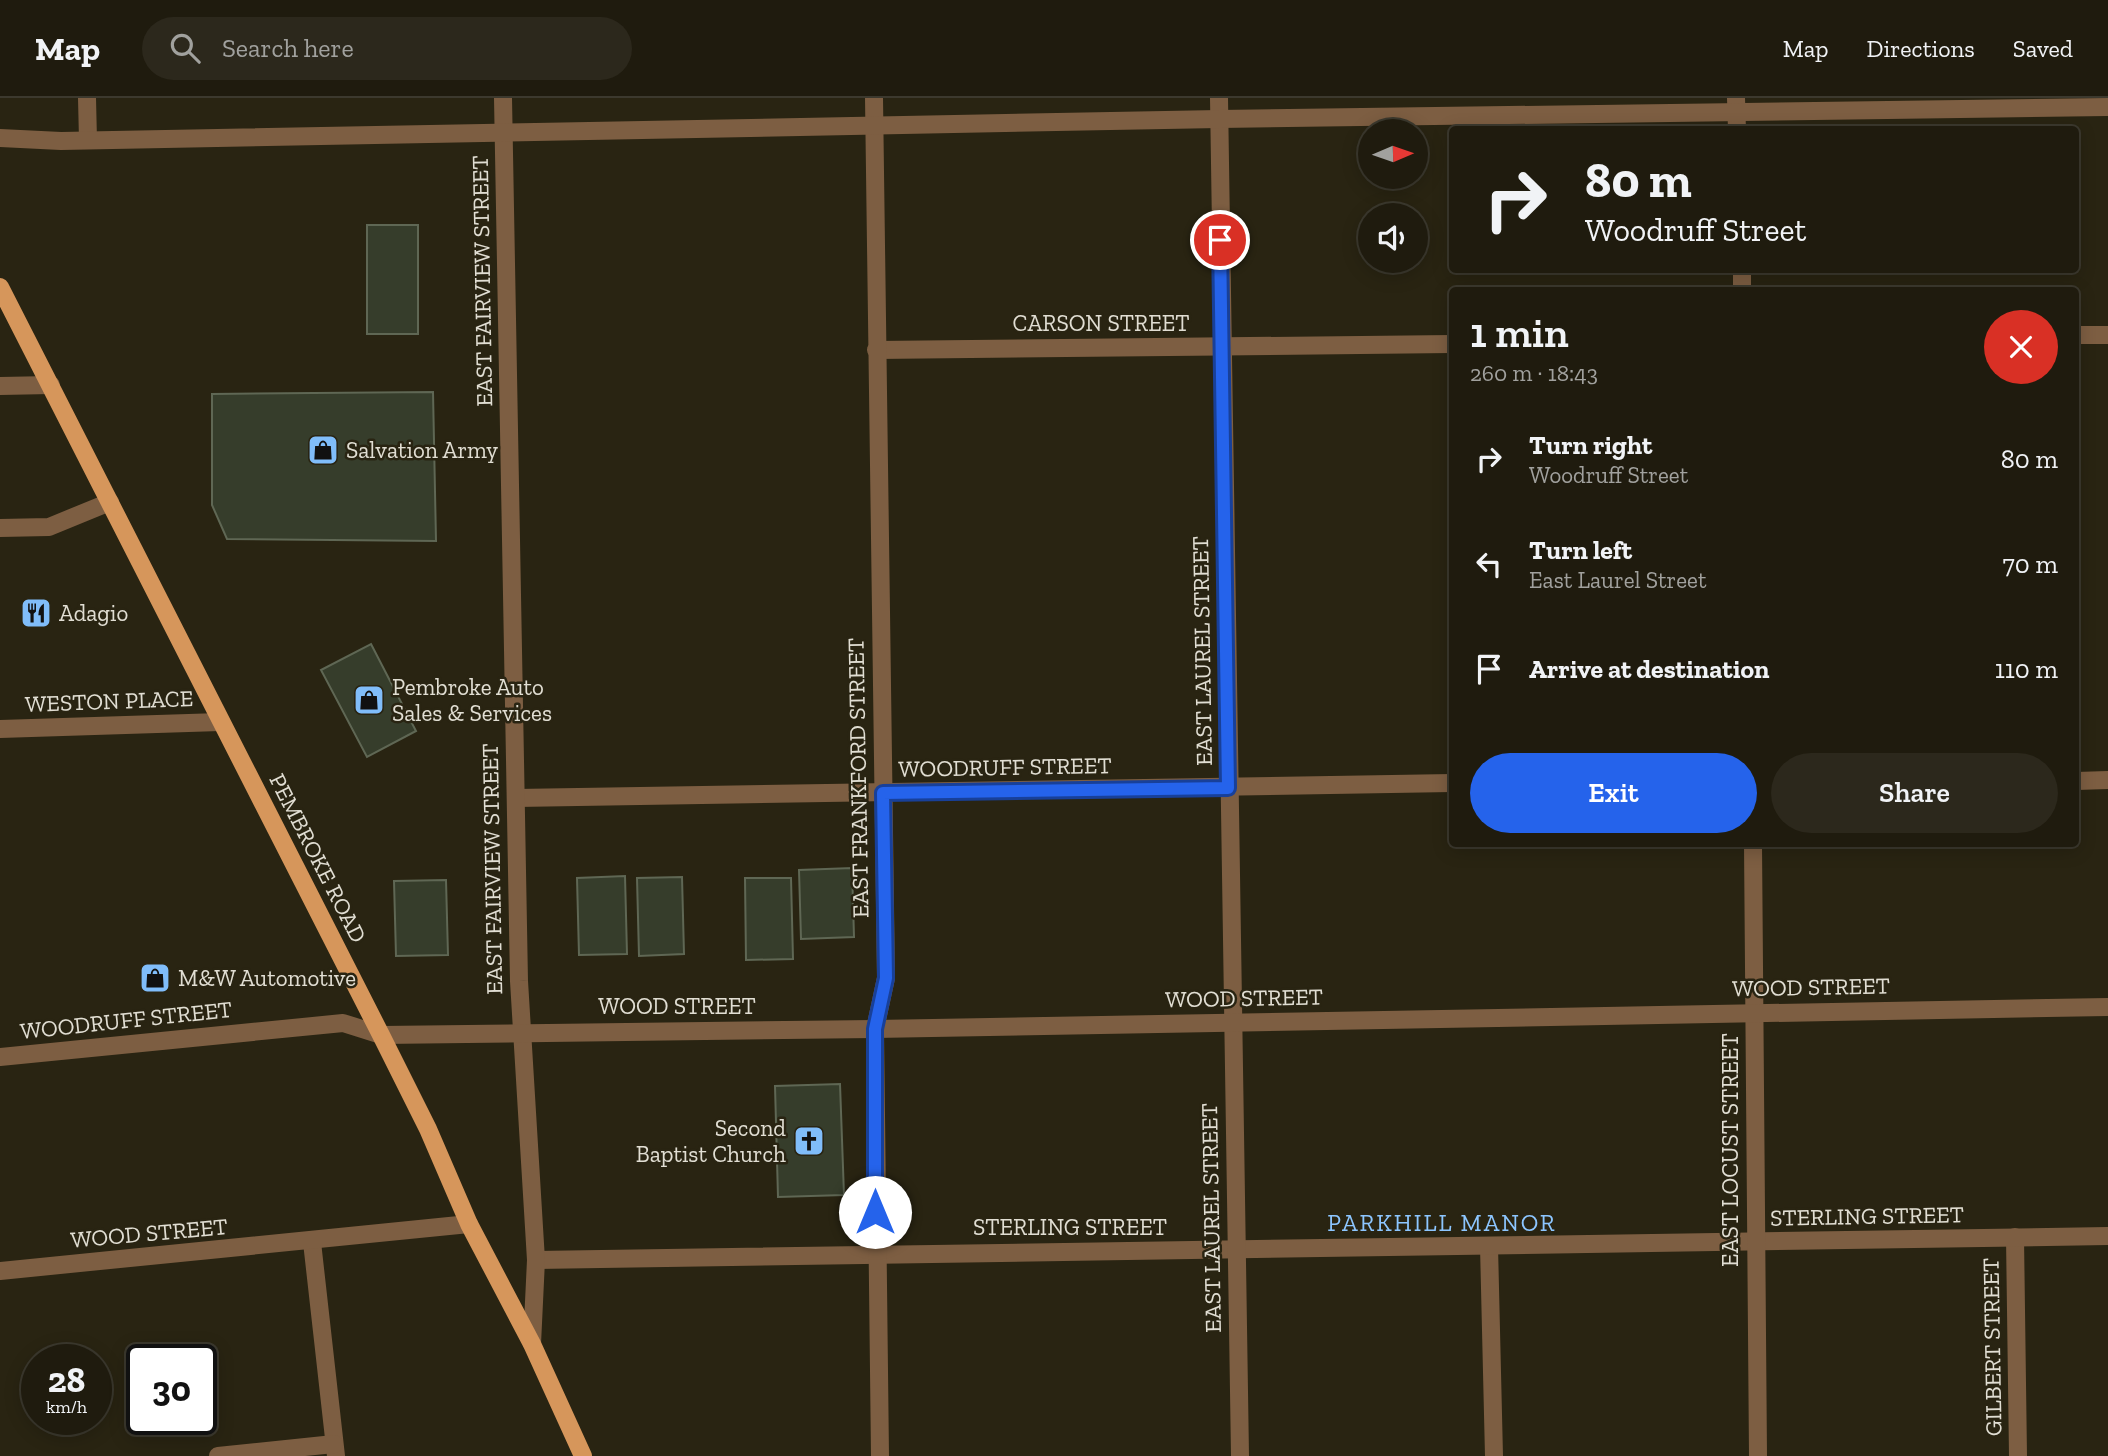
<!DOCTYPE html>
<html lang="en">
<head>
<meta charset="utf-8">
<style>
	:root { --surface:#1f1b0e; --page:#2c281c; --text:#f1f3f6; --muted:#a1a19e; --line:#3c392e; --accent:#2563eb }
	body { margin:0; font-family:"Zilla Slab",serif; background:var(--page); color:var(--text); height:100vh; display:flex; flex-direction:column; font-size:26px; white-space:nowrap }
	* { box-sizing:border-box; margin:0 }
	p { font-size:23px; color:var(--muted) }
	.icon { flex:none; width:38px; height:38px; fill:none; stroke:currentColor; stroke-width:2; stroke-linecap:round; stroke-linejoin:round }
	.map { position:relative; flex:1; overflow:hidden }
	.details { position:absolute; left:1449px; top:189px; width:630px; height:560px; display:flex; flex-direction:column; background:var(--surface); border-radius:7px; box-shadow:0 4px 18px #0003,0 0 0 2px var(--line) }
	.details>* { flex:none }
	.top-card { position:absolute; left:1449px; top:28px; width:630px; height:147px; border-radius:7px; box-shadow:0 4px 18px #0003,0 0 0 2px var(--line); background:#1f1b0e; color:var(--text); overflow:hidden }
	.needle { width:46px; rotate:88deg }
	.controls { position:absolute; left:1358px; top:21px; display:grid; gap:14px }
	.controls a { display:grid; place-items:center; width:70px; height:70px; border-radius:50%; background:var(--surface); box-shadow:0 4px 18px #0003,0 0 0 2px var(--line); font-size:35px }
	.speed { position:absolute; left:21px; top:1246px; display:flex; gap:14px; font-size:35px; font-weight:700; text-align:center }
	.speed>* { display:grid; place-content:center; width:91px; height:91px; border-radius:50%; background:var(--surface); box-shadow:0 4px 18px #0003,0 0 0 2px var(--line); line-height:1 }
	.speed small { font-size:18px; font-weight:400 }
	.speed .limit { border:4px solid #111; border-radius:10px; background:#fff; color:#111 }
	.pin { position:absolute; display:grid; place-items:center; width:60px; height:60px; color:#fff; margin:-30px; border:4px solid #fff; border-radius:50%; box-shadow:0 2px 7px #0007 }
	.me { position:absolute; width:77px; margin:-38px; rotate:0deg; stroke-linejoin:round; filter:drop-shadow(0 0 5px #0008) }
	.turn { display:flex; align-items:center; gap:24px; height:147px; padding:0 21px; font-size:32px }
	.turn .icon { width:91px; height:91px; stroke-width:2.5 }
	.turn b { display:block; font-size:49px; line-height:60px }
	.round { display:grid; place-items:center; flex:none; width:74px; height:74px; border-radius:37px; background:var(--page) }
	.summary { display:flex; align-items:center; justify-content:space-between; height:119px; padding:0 21px }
	h1 { font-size:42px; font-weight:600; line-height:52px }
	.action { display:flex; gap:14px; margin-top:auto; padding:14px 21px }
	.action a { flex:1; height:80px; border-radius:42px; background:var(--accent); color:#fff; font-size:28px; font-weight:600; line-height:80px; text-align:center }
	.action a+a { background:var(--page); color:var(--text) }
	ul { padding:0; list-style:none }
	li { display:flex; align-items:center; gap:21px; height:105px; padding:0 21px }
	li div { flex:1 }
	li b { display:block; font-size:26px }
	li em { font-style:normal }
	header { display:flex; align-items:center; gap:42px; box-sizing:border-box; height:98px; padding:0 35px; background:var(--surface); border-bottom:2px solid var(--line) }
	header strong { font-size:33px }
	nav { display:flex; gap:38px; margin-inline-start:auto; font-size:24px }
	.search { width:490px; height:63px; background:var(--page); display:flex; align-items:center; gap:18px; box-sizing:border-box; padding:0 24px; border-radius:38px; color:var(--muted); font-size:26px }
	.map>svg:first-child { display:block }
</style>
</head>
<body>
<header>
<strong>Map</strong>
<div class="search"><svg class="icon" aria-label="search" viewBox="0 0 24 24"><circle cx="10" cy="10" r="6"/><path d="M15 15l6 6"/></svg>Search here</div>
<nav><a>Map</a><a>Directions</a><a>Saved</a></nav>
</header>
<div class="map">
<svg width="2108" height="1358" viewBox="0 0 2108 1358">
	<rect width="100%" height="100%" fill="#292412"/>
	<!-- building -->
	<g fill="#363d2b" stroke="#5f6754" stroke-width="2">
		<rect x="367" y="127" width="51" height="109"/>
		<path d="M433,294L436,443L227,441L212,407V296Z"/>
		<path d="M371,546L416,633L367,659L321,572Z"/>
		<path d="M852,770L854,839L801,841L799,772Z"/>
		<path d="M625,778L627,856L579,857L577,780Z"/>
		<path d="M682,779L684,856L639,858L637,780Z"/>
		<path d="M745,780H791L793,861L746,862Z"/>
		<path d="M446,782L448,857L396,858L394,783Z"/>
		<path d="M840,986L844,1097L778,1099L775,988Z"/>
	</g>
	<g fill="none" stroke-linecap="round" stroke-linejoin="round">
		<!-- lane -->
		<g stroke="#7d5e42" stroke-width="18">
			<path d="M2076,237H2108"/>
			<path d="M876,252L1452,246"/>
			<path d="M0,288L51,287"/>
			<path d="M0,430L49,429L110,404"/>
			<path d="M2076,683L2108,682"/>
			<path d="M516,700L1452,685"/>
			<path d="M0,959L343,925L381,937"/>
			<path d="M2015,1139L2018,1358"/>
			<path d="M312,1144L336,1358"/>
			<path d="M1489,1148L1494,1358"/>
			<path d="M536,1162L2108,1138"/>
			<path d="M218,1358L334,1346"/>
		</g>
		<!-- street -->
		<g stroke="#7d5e42" stroke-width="18">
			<path d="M87,0L88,42"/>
			<path d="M503,0L519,883L536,1162L532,1246"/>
			<path d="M874,0L886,880L875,931L880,1358"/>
			<path d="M1219,0L1240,1358"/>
			<path d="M1736,0L1737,32"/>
			<path d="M0,40L61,43L1219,21L2108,9"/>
			<path d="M1742,172V192"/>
			<path d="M0,631L220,624"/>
			<path d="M1753,746L1758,1358"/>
			<path d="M381,937L875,931L2108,909"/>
			<path d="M0,1173L469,1126"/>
		</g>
		<!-- primary -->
		<path stroke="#d6965b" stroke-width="18" d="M0,189L381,937L428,1031L469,1126L532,1246L583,1358"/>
	</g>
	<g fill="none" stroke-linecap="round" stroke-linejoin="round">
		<!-- route casing -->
		<g stroke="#184099" stroke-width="18">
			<path id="route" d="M875,1114V931L886,880L883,695L1228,690L1220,142"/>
		</g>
		<!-- route -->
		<use href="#route" stroke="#2563eb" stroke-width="12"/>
	</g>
	<!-- icons -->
	<defs>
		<g id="shop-square" transform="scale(1.575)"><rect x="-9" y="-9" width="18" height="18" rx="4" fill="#80bdfa" stroke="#292412"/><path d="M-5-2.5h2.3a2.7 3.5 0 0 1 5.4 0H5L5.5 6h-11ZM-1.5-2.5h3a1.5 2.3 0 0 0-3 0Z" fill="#111"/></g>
		<g id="restaurant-square" transform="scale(1.575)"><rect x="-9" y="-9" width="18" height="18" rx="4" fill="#80bdfa" stroke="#292412"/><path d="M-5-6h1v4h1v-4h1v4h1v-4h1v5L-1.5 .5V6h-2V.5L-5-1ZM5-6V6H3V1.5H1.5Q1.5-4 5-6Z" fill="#111"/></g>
		<g id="church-square" transform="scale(1.575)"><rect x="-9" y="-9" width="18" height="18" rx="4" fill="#80bdfa" stroke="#292412"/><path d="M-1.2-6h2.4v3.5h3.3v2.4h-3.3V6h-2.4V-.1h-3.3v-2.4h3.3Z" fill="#111"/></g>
	</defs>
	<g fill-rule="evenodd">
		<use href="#shop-square" x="323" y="352"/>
		<use href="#restaurant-square" x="36" y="515"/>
		<use href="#shop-square" x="369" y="602"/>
		<use href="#shop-square" x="155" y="880"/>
		<use href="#church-square" x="809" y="1043"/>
	</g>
	<g text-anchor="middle" stroke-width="5" stroke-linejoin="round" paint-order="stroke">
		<!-- street labels -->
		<g font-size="23" fill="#e1ded3" stroke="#292412">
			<text transform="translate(482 183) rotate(-91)" y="8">EAST FAIRVIEW STREET</text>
			<text x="1101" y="233">CARSON STREET</text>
			<text transform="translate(1202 553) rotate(-91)" y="8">EAST LAUREL STREET</text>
			<text transform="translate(109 603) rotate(-2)" y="8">WESTON PLACE</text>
			<text transform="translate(1005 669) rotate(-1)" y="8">WOODRUFF STREET</text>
			<text transform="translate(858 680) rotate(-91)" y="8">EAST FRANKFORD STREET</text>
			<text transform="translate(318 760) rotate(63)" y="8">PEMBROKE ROAD</text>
			<text transform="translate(492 771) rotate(-91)" y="8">EAST FAIRVIEW STREET</text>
			<text transform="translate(1811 889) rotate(-1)" y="8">WOOD STREET</text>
			<text transform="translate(1244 900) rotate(-1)" y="8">WOOD STREET</text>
			<text x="677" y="916">WOOD STREET</text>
			<text transform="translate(126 922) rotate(-6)" y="8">WOODRUFF STREET</text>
			<text transform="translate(1730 1052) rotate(-90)" y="8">EAST LOCUST STREET</text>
			<text transform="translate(1867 1118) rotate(-1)" y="8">STERLING STREET</text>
			<text transform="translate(1211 1120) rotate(-91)" y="8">EAST LAUREL STREET</text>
			<text x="1070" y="1137">STERLING STREET</text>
			<text transform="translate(149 1135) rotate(-5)" y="8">WOOD STREET</text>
			<text transform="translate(1992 1249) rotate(-91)" y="8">GILBERT STREET</text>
		</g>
		<!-- poi labels -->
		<g font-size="23" fill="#e1ded3" stroke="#292412" text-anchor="start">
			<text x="346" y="360">Salvation Army</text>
			<text x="59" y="523">Adagio</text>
			<text x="392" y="597">Pembroke Auto<tspan x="392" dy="26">Sales &amp; Services</tspan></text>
			<text x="178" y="888">M&amp;W Automotive</text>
			<text x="786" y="1038" text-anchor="end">Second<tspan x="786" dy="26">Baptist Church</tspan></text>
		</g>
		<!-- neighbourhood labels -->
		<g font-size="24" letter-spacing="2" fill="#8dc6ff" stroke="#292412">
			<text x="1442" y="1133">PARKHILL MANOR</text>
		</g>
	</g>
</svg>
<div class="controls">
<a><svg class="needle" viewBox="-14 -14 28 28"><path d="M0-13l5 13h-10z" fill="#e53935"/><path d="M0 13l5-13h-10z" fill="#a1a19e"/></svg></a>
<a><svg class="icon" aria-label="sound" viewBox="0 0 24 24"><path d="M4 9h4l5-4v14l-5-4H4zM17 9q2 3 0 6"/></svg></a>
</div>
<div class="speed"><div>28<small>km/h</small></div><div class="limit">30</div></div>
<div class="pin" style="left:1220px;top:142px;background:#d93025"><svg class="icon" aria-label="arrive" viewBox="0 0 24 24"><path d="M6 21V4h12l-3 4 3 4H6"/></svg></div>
<svg class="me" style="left:875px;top:1114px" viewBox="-20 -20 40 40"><circle r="19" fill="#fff"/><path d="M0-13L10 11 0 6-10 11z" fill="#2563eb"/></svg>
<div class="top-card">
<div class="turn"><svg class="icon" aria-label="right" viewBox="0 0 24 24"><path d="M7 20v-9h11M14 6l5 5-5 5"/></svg><div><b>80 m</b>Woodruff Street</div></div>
</div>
<section class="details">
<div class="summary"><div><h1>1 min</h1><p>260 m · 18:43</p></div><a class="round" style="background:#d93025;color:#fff"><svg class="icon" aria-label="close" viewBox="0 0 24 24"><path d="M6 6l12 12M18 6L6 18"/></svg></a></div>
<ul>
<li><svg class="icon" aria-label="right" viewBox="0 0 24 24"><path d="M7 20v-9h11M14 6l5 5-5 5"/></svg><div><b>Turn right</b><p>Woodruff Street</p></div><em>80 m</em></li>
<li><svg class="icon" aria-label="left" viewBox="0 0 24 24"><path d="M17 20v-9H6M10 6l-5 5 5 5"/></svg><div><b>Turn left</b><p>East Laurel Street</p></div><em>70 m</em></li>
<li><svg class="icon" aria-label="arrive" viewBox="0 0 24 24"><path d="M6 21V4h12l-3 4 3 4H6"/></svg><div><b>Arrive at destination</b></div><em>110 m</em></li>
</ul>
<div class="action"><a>Exit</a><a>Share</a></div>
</section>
</div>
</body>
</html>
